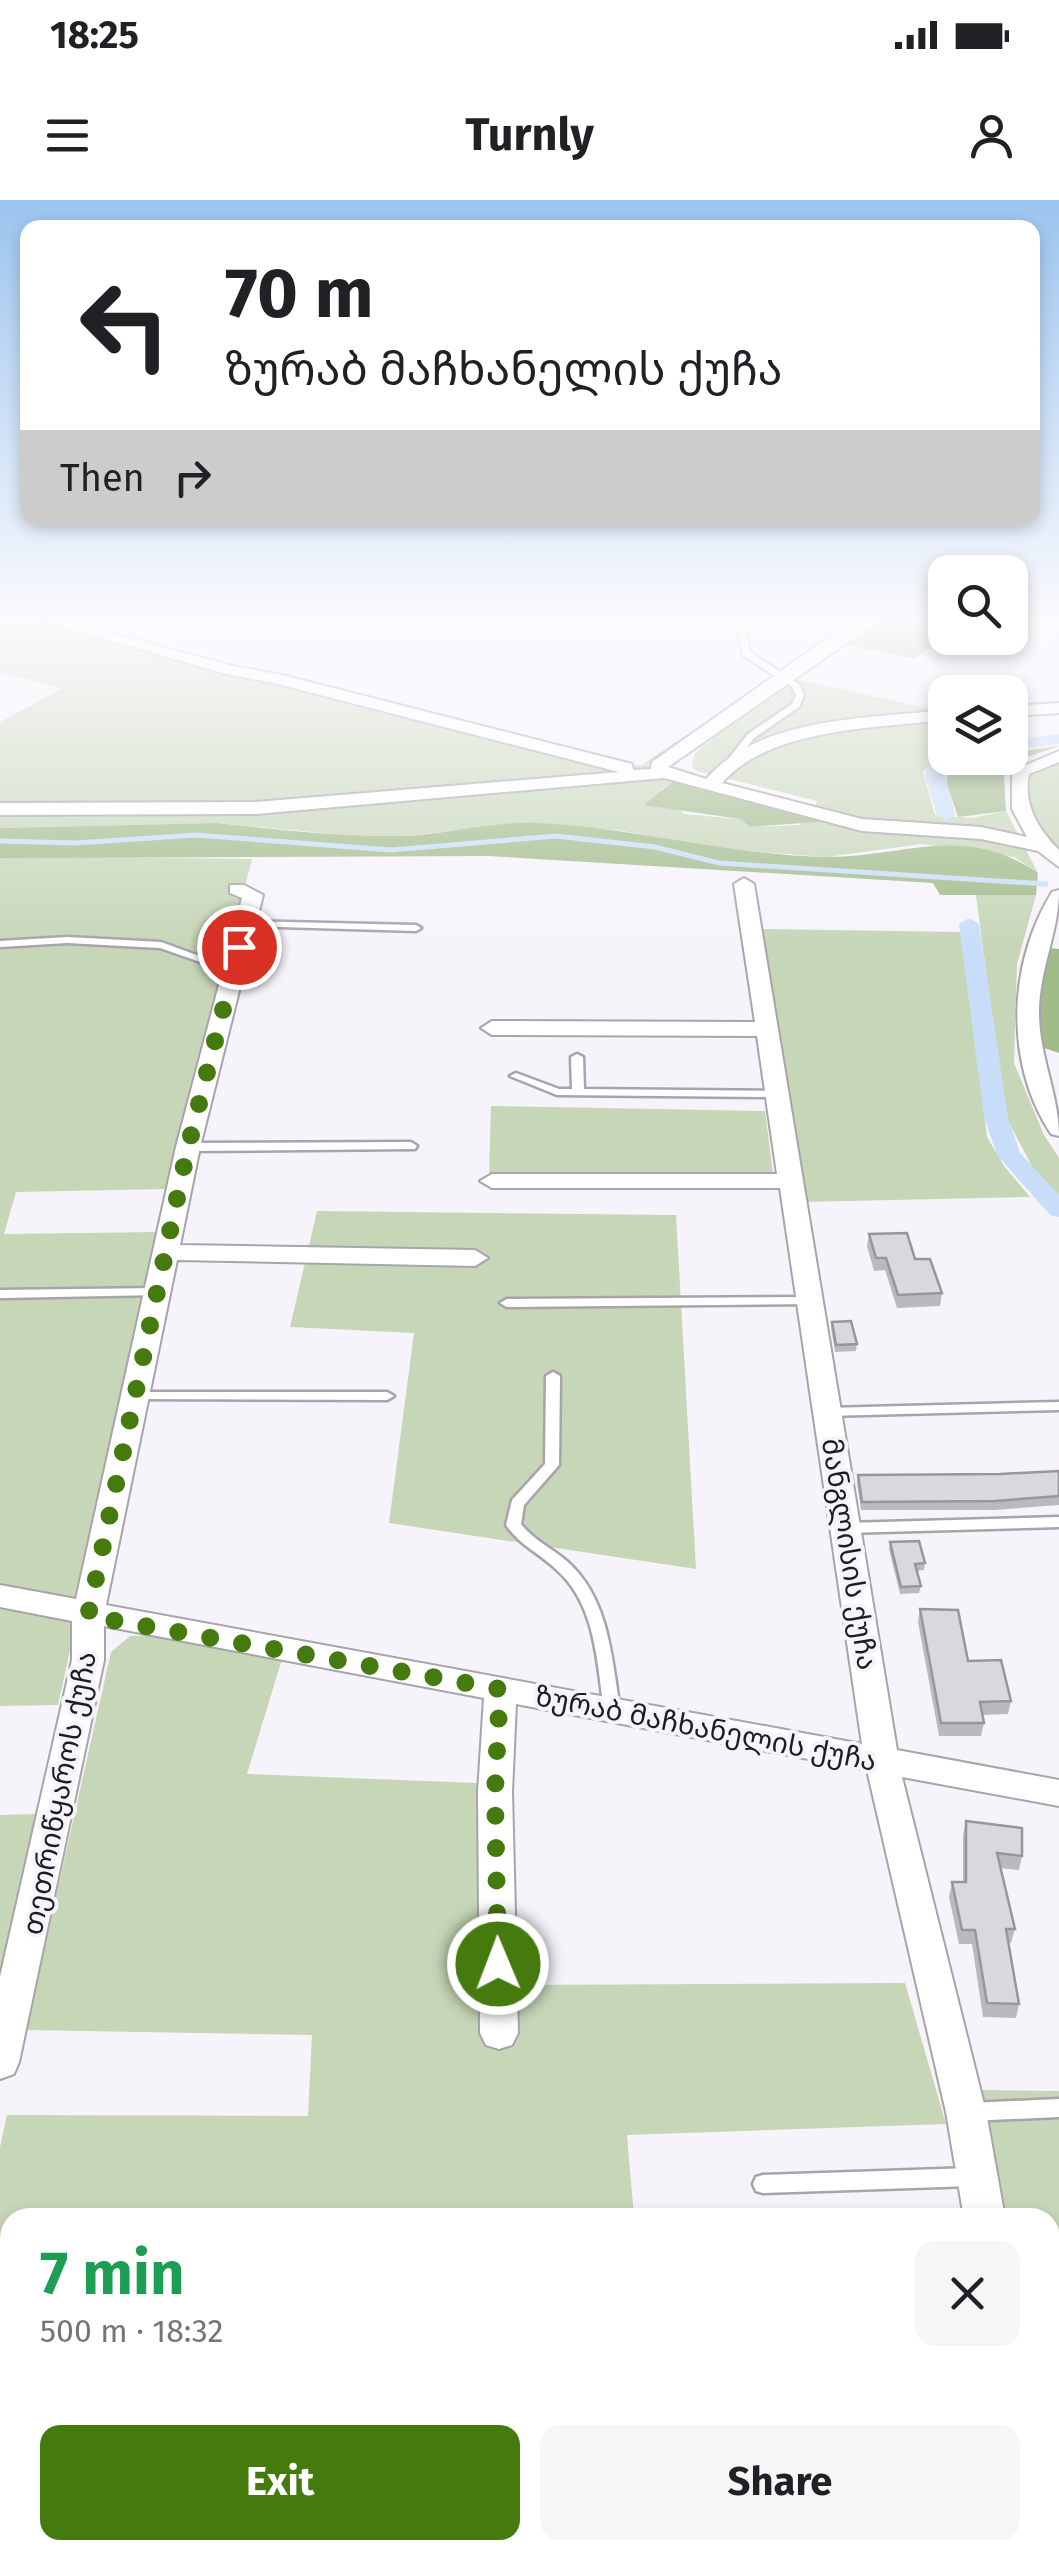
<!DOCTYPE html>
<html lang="en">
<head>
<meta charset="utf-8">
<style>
	:root { --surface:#fff; --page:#f6f6f6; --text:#202124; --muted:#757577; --accent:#457b0e }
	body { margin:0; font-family:"Fira Sans","Noto Sans Georgian",sans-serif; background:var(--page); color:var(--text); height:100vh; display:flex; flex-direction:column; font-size:38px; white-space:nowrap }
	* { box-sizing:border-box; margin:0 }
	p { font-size:32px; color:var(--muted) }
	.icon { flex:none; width:55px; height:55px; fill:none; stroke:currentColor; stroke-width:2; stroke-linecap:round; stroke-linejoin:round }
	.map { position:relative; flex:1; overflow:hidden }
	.drawer { position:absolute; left:0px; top:2008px; width:1060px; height:352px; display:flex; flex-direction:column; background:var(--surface); border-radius:30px 30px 0 0; box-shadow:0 5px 15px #0003 }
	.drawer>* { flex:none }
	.guide { position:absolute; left:20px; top:20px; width:1020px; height:305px; border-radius:20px; box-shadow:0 5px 15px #0003; background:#fff; color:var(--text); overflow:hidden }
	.buttons { position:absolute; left:928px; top:355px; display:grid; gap:20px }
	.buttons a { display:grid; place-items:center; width:100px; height:100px; border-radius:20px; background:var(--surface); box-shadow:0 5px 15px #0003; font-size:50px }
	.pin { position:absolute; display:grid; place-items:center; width:85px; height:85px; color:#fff; margin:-42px; border:5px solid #fff; border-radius:50%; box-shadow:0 2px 10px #0007 }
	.me { position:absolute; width:110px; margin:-55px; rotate:359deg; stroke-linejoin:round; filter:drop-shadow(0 0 8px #0008) }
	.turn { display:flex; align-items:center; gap:35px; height:210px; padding:0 40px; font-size:45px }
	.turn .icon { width:130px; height:130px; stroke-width:2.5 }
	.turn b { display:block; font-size:70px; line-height:85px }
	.then { display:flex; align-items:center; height:95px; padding:0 40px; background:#0003; gap:20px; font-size:38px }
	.round { display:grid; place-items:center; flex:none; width:105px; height:105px; border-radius:20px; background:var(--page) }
	.overview { display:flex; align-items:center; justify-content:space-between; height:170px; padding:0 40px }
	h1 { font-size:60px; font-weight:700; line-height:75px; color:#1e9e55 }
	.primary-button { display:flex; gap:20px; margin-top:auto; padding:20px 40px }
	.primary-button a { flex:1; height:115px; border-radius:20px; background:var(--accent); color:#fff; font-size:40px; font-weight:700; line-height:115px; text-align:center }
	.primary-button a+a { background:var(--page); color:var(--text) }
	.status { display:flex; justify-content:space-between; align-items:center; height:70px; padding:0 50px; background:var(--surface); direction:ltr }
	.status svg { height:28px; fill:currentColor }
	header { display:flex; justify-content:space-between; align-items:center; height:130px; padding:0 40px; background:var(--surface); font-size:45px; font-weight:700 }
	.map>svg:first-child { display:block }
</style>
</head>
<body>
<div class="status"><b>18:25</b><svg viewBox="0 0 49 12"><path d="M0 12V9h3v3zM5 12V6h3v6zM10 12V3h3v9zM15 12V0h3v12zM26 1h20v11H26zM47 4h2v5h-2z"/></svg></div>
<header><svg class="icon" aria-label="menu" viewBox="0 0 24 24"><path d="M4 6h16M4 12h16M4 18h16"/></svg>Turnly<svg class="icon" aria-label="person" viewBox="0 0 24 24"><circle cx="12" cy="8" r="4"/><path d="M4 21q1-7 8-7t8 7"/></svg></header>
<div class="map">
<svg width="1059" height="2358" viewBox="0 0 1059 2358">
	<rect width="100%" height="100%" fill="#f7f3fb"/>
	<!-- green -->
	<g fill="#c6d6b7">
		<path d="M0,420H44L640,566L680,539L687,542L672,559L676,579L661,590L684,614L740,619L750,627L799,625L813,612L817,601L697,571L692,566L695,553L790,478L945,512V555L923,572L935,615L971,618L1006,611L1038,673L1014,657L922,644L827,657L729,650L623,631L532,623L404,636H355L216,623L0,628V522L63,488L0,472Z"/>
		<path d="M1059,560V651C1036,635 1023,598 1031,571Z"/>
		<path d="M26,656L252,659L167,989L16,992L4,1034L159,1032L74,1399L0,1385V658Z"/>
		<path d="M976,695H1036L1017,764L1014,863L1044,935L1059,958V999L1035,972L1005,915Z"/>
		<path d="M759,729L962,732L987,937L1004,966L1030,997L801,1002Z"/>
		<path d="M491,906L765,911L774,982L489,977Z"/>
		<path d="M317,1011L676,1015L696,1369L389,1323L414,1133L290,1127Z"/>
		<path d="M0,1402L77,1419L58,1505L0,1506Z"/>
		<path d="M175,1435L282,1459L247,1574L502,1584L512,1785L905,1783L946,1924L627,1935L634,2017L10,2018V2350H406L405,2358H0V1947L7,1915L308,1916L312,1835L26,1830L111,1452L130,1436Z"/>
		<path d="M36,1614L0,1782V1615Z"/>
		<path d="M978,1890L1059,1891V2042L1050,2041V2018L1000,2017Z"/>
	</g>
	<!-- forest -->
	<g fill="#a1bb89">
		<path d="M878,420H945V437L915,459L839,443Z"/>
		<path d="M1059,546L1019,560L1004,576L1006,611L958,617L946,582L949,568L972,559L1010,558V553Z"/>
		<path d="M676,579L813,612L818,622L750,627L740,619L644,605Z"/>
		<path d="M216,623C277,629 338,637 399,636C444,635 491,621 536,623C633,627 727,655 824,657C904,658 962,622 1038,673L1036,695H940L933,683L488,656L0,658V628Z"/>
		<path d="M1050,748L1059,749V853L1041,847C1036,811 1041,782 1050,748Z"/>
	</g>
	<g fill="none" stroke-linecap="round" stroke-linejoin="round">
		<!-- stream -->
		<path stroke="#c8ddf9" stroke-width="5" d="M0,641L75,643L196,635L391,650L556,636L655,647L719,663L1046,684"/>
		<!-- canal -->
		<g fill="#c8ddf9" fill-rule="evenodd">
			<path d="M1059,534V544L1010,550V540Z"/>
			<path d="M944,554L959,558L944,569L955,615L946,621L937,615L925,577L929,563Z"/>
			<path d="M969,718L979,724L1008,917L1020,953L1059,995V1017L1050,1015L997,955L984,917L959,724Z"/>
		</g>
		<!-- service casing -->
		<g stroke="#a8a4ab" stroke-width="5">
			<g id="service">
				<path d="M736,420H744L750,452L799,484L804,495L799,507L754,538L734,563L731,564L727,561L748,534L792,504L796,495L792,487L743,455Z"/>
				<path d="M245,721L416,725L421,728L416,731L241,726L240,724Z"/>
				<path d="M67,737L161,742L238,770L237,772H229L160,748L67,743L0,747V741Z"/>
				<path d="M577,854L583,857L584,889L777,891L783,894L777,897L557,895L510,876L516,873L559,889H572L571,857Z"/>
				<path d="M411,942L417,946L415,949L188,951L182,947L188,943Z"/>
				<path d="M157,1088L164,1092L162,1095L0,1098V1090Z"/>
				<path d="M810,1097L817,1101L815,1104L507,1107L500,1103L507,1099Z"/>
				<path d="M553,1172L560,1176L559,1265L524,1305L521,1324C534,1341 554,1349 570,1364C609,1401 612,1459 620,1510L618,1514L612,1516L606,1514L604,1510C597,1463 596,1406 558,1371C541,1354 520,1346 506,1325L512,1300L545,1264L546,1176Z"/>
				<path d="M135,1192H387L394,1196L387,1200L130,1199L128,1196Z"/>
				<path d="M1059,1202V1210L827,1216L820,1212L827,1208Z"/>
				<path d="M1059,1317V1327L845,1333L840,1332L838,1328L840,1324L845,1323Z"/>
				<path d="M1059,1899V1917L970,1921L963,1918L960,1912L963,1906L970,1903Z"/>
				<path d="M972,1968L979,1970L982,1977L979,1984L972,1986L763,1993L756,1991L753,1984L756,1977L763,1975Z"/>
			</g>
		</g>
		<!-- minor casing -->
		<g stroke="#a8a4ab" stroke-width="4">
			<g id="minor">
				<path d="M39,420H63L233,466L282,475L632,564L633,570L651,569L652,562L829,437L861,420H880L668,567L706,579C761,516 867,519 945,510V520C877,528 769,528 722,583L862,619L981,627L1027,637L1012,609V571L1059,551V562L1029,574C1023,605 1038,629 1059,650V667L1038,651L981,639L862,631L664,578L256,614L0,615V603L256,602L619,572L274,483L226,474Z"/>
				<path d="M1033,420H1059V428L1036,423Z"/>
				<path d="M1059,503V513L1010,516V506Z"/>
				<path d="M744,678L754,684L897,1550L1059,1580V1606L902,1577L986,1912L1005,2018H964L946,1912L867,1570L516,1504L512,1592L518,1833L512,1845L499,1849L486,1845L480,1833L478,1592L484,1498L104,1426V1460L19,1862L14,1874L0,1879V1777L72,1460V1421L0,1407V1385L76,1399L176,947L242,698L230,693V685H244L263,695L200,947L180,1045L475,1050L488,1058L475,1066L177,1060L106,1405L862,1544L780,988H492L480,981L492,974H777L757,836L492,835L481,828L492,821L755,822L734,684Z"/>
				<path d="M1059,690C1059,732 1039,770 1039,813C1039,856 1059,894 1059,936L1051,934C1004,862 1008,764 1052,692Z"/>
				<rect x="0" y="2293" width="10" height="46"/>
				<path d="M1050,2329L1059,2332V2358H1024L1023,2350H1050Z"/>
			</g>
		</g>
		<!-- service -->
		<use href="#service" fill="#fff" fill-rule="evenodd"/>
		<!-- minor -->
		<use href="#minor" fill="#fff" fill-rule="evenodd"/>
	</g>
	<!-- wall -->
	<g fill="#bbb9bf">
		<path d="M869,1034L915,1059L942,1093L940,1106L897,1108L885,1070L874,1071L867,1046Z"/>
		<path d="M832,1122L857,1144L856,1151L835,1152L831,1128Z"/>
		<path d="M1059,1271V1305L994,1310H861L857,1283L858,1275L1000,1274Z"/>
		<path d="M890,1342L925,1363L924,1370L916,1371L921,1386L919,1393L900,1394L889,1349Z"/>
		<path d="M920,1409L968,1461L1011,1501L1008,1514L982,1515L984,1523L981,1536H939L918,1422Z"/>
		<path d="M966,1621L1022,1656L1019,1670L1000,1668L1015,1729L1011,1743H1009L1019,1804L1016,1818L983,1817L972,1744H959L949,1697L952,1682H963V1635Z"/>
	</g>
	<!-- building -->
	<g fill="#dad7de" stroke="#99969b" stroke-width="2.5">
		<path d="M907,1033L915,1059H930L942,1093L898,1095L886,1058H876L869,1034Z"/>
		<path d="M851,1121L857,1144L836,1145L832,1122Z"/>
		<path d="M1059,1271V1296L995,1301L862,1302L858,1275L1000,1274Z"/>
		<path d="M919,1341L925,1363L915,1364L921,1386L901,1387L890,1342Z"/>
		<path d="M920,1409L958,1410L968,1461L1001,1460L1011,1501L980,1502L984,1523H941Z"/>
		<path d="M966,1621L1022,1628V1656L997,1653L1015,1729H1006L1019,1804L987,1803L975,1730H962L952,1682H966Z"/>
	</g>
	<!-- sky -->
	<linearGradient id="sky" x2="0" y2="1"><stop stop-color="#9bc4ef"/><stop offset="0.56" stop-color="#fbfafd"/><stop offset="1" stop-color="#fbfafd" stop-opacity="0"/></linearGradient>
	<rect width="1059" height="750" fill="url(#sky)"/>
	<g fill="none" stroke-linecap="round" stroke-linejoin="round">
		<!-- route -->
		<path stroke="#457b0e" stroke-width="18" stroke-dasharray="0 32.4" d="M239,747L188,947L88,1416L500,1489L495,1592L498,1764"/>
	</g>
	<g text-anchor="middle" stroke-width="8" stroke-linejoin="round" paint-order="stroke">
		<!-- street labels -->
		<g font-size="28" fill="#1d1c1f" stroke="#f7f3fb">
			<text transform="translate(850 1354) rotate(81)" y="10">მანგლისის ქუჩა</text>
			<text transform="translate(706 1528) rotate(11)" y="10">ზურაბ მაჩხანელის ქუჩა</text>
			<text transform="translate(59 1593) rotate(-79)" y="10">თეთრიწყაროს ქუჩა</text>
		</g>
	</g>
</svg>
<div class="buttons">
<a><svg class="icon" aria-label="search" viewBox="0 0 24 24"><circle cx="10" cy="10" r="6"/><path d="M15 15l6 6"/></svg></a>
<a><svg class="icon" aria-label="layers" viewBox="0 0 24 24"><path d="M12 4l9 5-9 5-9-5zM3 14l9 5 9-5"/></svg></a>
</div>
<div class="pin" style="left:239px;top:747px;background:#d93025"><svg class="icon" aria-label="arrive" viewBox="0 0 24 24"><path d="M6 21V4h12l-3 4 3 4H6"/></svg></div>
<svg class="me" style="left:498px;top:1764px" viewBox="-20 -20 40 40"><circle r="17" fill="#457b0e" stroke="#fff" stroke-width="3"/><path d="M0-11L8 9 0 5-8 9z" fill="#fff"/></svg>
<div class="guide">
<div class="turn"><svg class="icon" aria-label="left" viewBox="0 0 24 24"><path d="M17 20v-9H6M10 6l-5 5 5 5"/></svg><div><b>70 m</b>ზურაბ მაჩხანელის ქუჩა</div></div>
<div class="then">Then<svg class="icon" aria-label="right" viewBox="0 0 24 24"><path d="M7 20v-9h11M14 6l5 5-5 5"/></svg></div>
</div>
<section class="drawer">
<div class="overview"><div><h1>7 min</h1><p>500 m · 18:32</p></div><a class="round"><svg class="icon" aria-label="close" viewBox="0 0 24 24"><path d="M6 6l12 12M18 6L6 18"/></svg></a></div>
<div class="primary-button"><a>Exit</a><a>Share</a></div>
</section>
</div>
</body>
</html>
